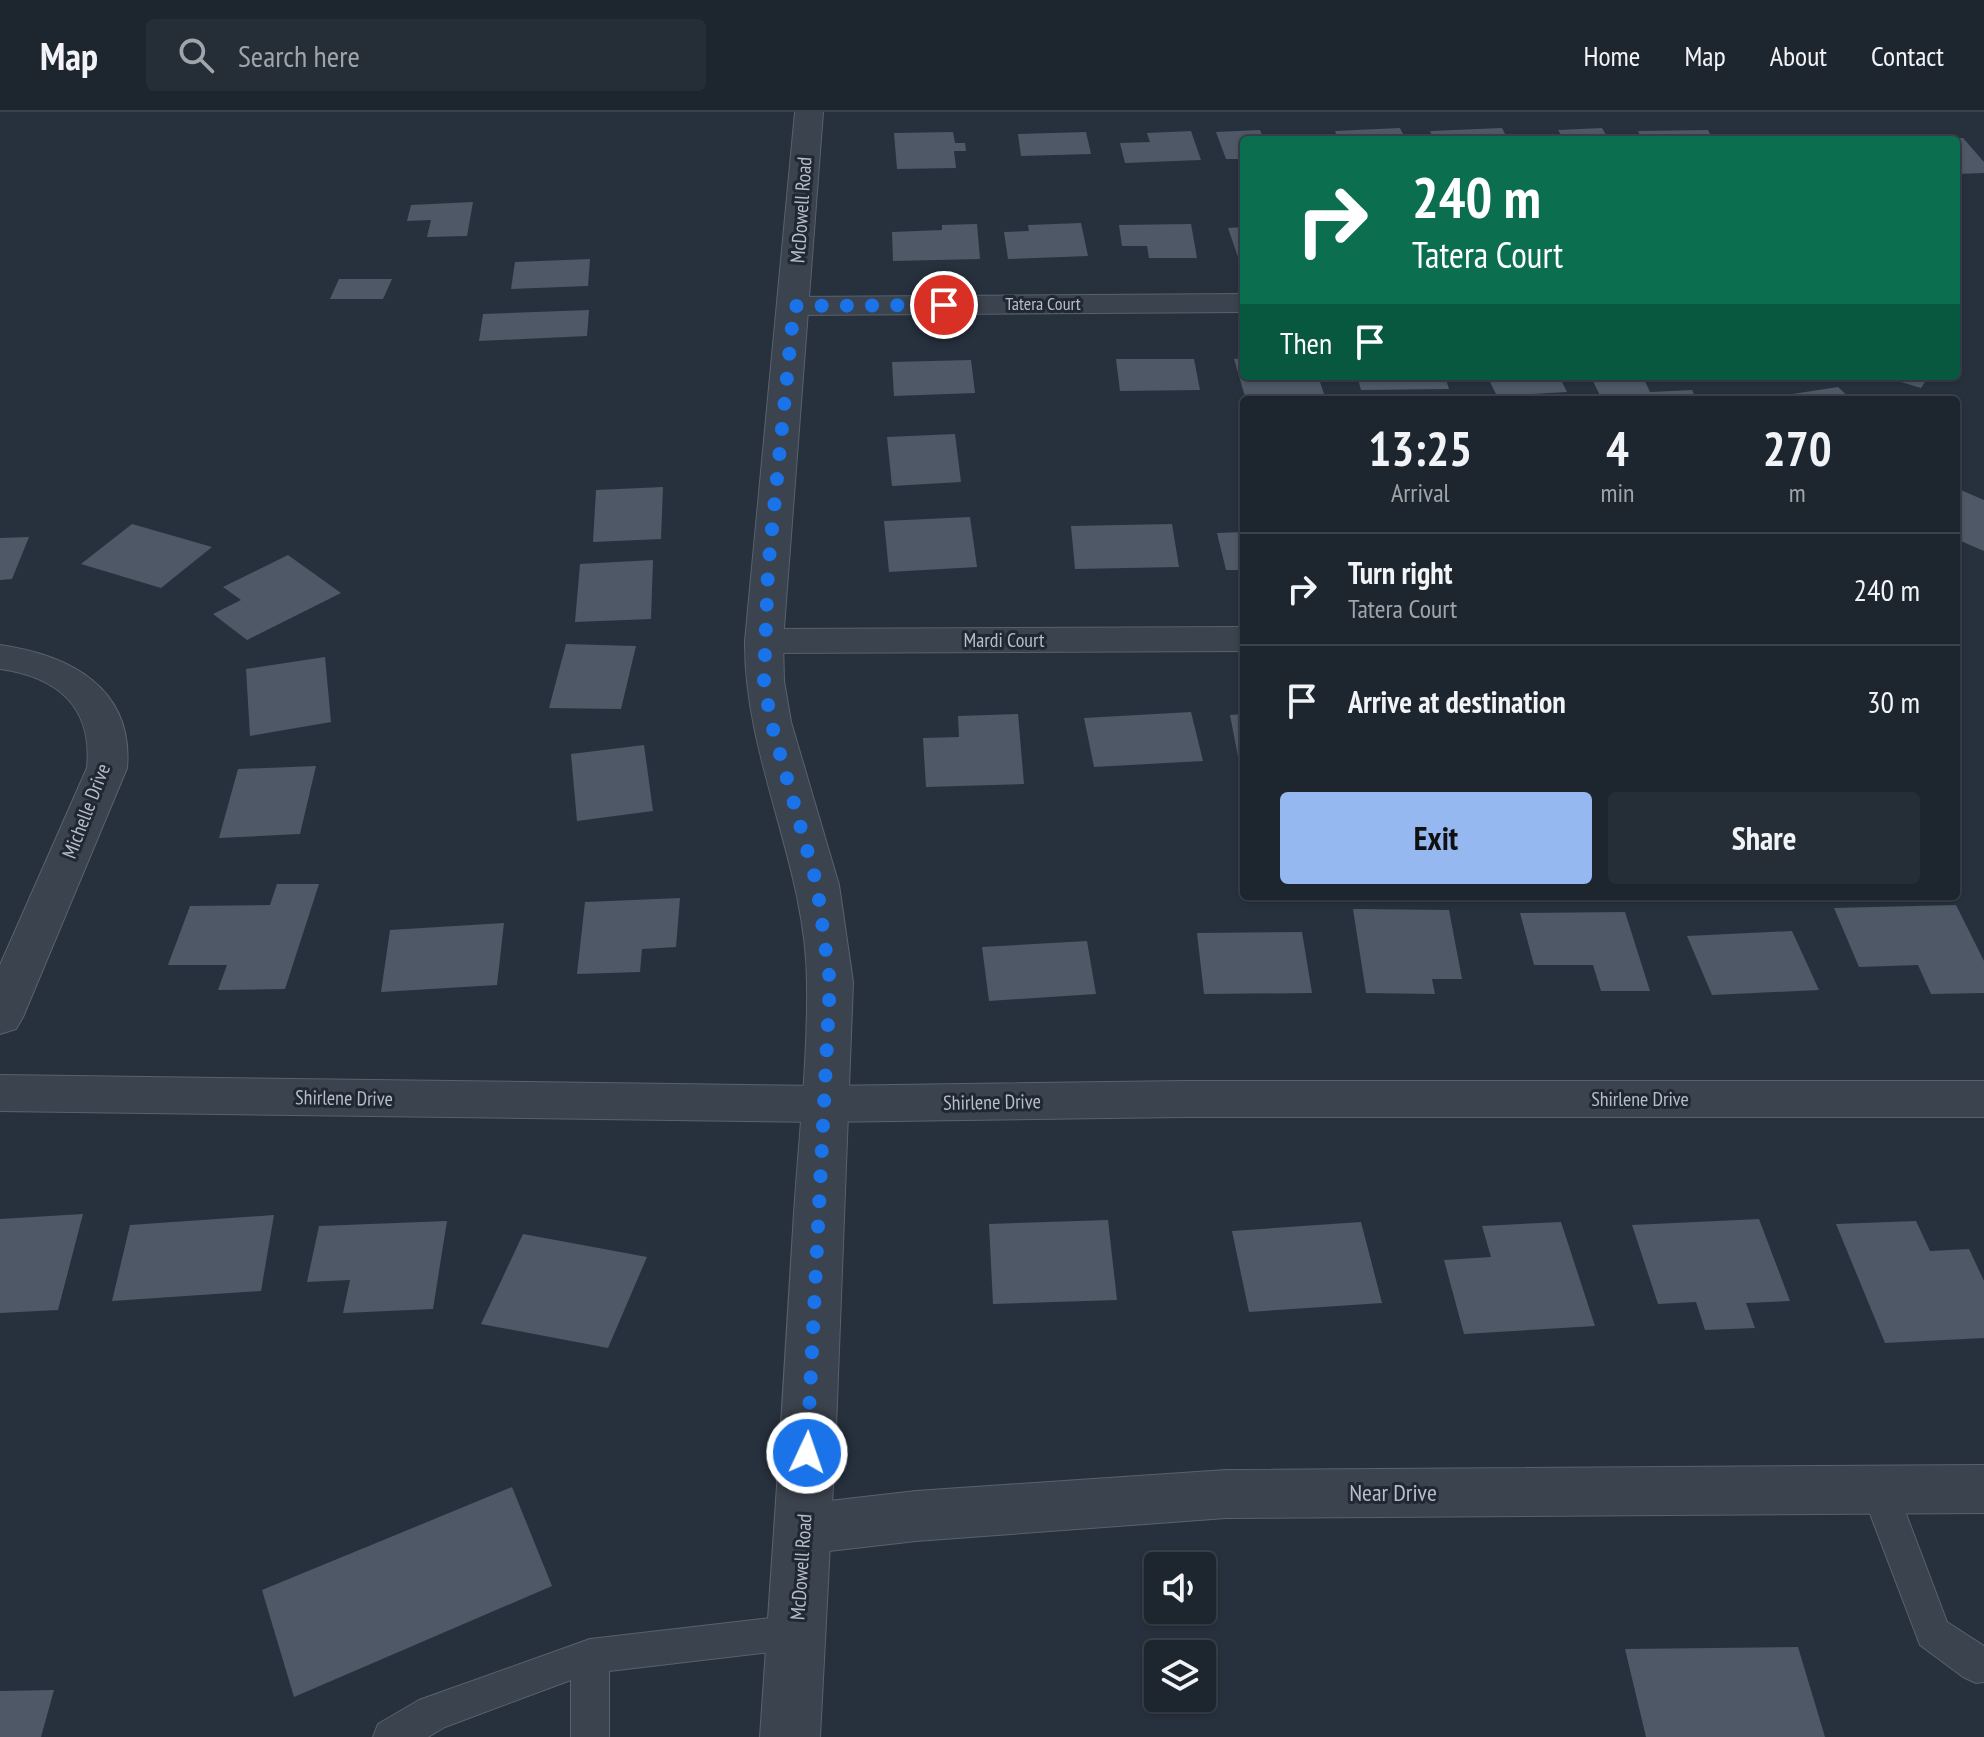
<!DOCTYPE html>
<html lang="en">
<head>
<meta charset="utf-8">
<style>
	:root { --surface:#1d252e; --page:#252d36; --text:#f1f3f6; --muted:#a0a5aa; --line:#3b424a; --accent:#95b8f0 }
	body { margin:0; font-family:"PT Sans Narrow",sans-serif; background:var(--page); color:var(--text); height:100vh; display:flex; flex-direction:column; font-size:30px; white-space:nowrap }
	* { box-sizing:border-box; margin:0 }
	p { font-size:26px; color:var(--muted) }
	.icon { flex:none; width:44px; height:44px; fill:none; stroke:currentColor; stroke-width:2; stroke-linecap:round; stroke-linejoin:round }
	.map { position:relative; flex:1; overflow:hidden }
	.side { position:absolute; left:1240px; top:284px; width:720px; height:504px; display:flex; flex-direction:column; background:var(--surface); border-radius:8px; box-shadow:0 2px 6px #0004,0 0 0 2px var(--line) }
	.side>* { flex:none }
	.top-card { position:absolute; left:1240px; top:24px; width:720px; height:244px; border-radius:8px; box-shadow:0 2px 6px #0004,0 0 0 2px var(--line); background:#0b6e4f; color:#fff; overflow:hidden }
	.buttons { position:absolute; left:1144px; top:1440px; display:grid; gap:16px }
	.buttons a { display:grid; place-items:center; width:72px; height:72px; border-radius:8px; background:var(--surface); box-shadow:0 2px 6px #0004,0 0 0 2px var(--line); font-size:40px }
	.pin { position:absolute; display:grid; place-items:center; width:68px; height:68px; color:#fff; margin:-34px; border:4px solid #fff; border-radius:50%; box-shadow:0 2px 8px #0007 }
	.me { position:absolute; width:88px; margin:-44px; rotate:3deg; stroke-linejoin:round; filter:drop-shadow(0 0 6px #0008) }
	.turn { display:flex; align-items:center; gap:28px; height:168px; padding:0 40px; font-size:36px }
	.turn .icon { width:104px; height:104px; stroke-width:2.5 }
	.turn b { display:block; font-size:56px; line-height:68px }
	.then { display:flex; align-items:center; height:76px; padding:0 40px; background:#0003; gap:16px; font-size:30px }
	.eta { display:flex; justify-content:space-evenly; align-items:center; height:136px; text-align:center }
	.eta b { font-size:48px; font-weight:800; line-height:56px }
	.action { display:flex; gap:16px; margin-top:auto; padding:16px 40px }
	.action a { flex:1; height:92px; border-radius:8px; background:var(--accent); color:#111; font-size:32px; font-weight:800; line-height:92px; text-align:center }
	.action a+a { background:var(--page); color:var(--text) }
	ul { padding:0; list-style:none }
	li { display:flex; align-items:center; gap:24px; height:112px; padding:0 40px; border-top:2px solid var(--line) }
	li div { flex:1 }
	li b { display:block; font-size:30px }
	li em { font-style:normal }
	header { display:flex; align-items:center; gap:48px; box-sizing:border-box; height:112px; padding:0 40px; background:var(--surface); border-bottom:2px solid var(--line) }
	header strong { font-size:38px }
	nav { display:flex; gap:44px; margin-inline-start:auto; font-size:28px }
	.search { width:560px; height:72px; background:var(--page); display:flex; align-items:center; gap:20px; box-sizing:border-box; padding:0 28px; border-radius:8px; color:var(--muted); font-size:30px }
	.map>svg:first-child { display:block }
</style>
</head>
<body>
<header>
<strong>Map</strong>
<div class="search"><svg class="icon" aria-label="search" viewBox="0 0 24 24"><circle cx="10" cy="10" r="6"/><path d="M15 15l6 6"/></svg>Search here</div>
<nav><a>Home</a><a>Map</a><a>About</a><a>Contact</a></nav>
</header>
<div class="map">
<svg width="1984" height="1625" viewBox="0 0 1984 1625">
	<rect width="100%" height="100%" fill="#27313e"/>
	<!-- building -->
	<g fill="#4e5866">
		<path d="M1400,16L1406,28H1339L1335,19Z"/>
		<path d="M1502,16L1508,28H1434L1430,19Z"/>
		<path d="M1602,16L1609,28H1564L1558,18Z"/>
		<path d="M1260,18L1264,28H1244V47H1226L1216,20Z"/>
		<path d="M1708,18L1713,28H1642L1638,19Z"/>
		<path d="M1191,19L1201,48L1125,51L1120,31L1150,30L1147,21Z"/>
		<path d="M953,20L955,31H965L966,39H954L956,56L897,57L894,21Z"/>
		<path d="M1086,20L1091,42L1021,44L1018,22Z"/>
		<path d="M1785,22L1789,28H1738L1735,23Z"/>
		<path d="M1956,26H1963L1984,50V61L1956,62Z"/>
		<path d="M473,90L467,124L427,125L431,108L407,109L411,93Z"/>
		<path d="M1081,111L1088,144L1008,147L1004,120L1029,119L1028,113Z"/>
		<path d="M977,112L980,147L893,149L892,120L942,118V113Z"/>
		<path d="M1191,112L1197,146H1149L1147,134H1122L1119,113Z"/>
		<path d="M1244,115V145H1238L1228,116Z"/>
		<path d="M590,147L588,174L511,177L515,150Z"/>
		<path d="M339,167H392L383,187H330Z"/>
		<path d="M589,198L587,224L479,229L483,202Z"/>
		<path d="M1244,246V264H1318L1326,288H1246L1234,247Z"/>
		<path d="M1116,247H1194L1200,278L1120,279Z"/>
		<path d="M971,248L975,281L894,284L892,250Z"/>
		<path d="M1357,264H1445L1449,277L1361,278Z"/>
		<path d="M1487,264H1559L1567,280L1497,284Z"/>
		<path d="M1881,264H1929L1921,276Z"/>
		<path d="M1643,265L1650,280L1692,278L1697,288H1602L1592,267Z"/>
		<path d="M1838,275L1852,288H1766V286Z"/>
		<path d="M955,322L961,370L892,374L887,325Z"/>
		<path d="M663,375L661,427L593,430L596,378Z"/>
		<path d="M1956,376L1984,388V439L1956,427Z"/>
		<path d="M970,405L977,455L889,460L884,409Z"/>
		<path d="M132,412L212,435L161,476L81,452Z"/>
		<path d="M1172,412L1179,455L1075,457L1071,414Z"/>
		<path d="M1244,420V458H1226L1217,421Z"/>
		<path d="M29,425L12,467L0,468V426Z"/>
		<path d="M288,443L341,481L247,528L213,502L241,488L223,475Z"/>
		<path d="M653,448L651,507L575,510L580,452Z"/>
		<path d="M566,532L636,534L621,597L549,596Z"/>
		<path d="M325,545L331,610L250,624L246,557Z"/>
		<path d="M1191,600L1203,649L1094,655L1084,606Z"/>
		<path d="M1018,602L1024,672L926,675L923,626L959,625L958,604Z"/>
		<path d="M1244,602V655H1240L1230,603Z"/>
		<path d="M644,633L653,699L577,709L571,642Z"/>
		<path d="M316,654L300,722L219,726L238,657Z"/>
		<path d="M277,772H319L285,877L218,878L227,853H168L190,794L270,793Z"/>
		<path d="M680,786L676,835L642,837L640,860L577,862L585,790Z"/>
		<path d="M1956,793L1984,849V881L1931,882L1918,853L1859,855L1834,796Z"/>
		<path d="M1353,797L1449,798L1462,867H1432L1435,882L1366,881Z"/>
		<path d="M1625,800L1650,879H1601L1593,853H1534L1520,801Z"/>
		<path d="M504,811L497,873L381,880L390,818Z"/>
		<path d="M1792,819L1819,878L1712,883L1687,824Z"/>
		<path d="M1302,820L1312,881L1204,882L1197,821Z"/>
		<path d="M1087,829L1096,882L989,889L982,835Z"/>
		<path d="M83,1102L58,1198L0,1201V1107Z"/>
		<path d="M274,1103L261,1179L112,1189L130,1113Z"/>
		<path d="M1759,1107L1790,1189L1746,1191L1755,1216L1705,1218L1696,1190L1658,1192L1632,1113Z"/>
		<path d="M1108,1108L1117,1188L993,1192L989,1112Z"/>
		<path d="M447,1109L433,1197L343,1201L350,1168L307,1170L319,1114Z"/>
		<path d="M1916,1109L1930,1139L1969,1137L1984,1169V1226L1885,1231L1836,1112Z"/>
		<path d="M1361,1110L1382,1191L1249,1200L1232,1119Z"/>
		<path d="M1561,1110L1595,1214L1464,1222L1444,1148L1491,1145L1482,1114Z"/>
		<path d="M523,1122L647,1145L608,1236L481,1212Z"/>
		<path d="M512,1375L552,1474L294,1585L262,1478Z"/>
		<path d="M1798,1535L1825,1625H1646L1625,1537Z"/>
		<path d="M54,1578L41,1625H0V1579Z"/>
	</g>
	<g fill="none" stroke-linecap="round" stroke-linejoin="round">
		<!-- service casing -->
		<g stroke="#59616c" stroke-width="2">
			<g id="service">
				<path d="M1879,1363L1891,1367L1897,1378L1947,1510L1984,1534V1570L1976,1571L1963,1565L1920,1533L1861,1378L1867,1367Z"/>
				<path d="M797,1503L810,1508L816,1520L810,1532L797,1537L609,1559V1625H571V1568L445,1615L428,1625H373L378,1612L419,1588L590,1527Z"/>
			</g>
		</g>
		<!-- minor casing -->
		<g stroke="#59616c" stroke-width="2">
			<g id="minor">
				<path d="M1244,182V200L794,203L783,201L778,194L783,187L794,185Z"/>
				<path d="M1244,515V539L764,541L750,537L745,529L750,521L764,517Z"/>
				<path d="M0,533C70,543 134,576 127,656L23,905L16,917L0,922V853L87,656C93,595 58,565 0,557Z"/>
				<path d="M0,963L823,974L1184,969H1984V1005H1184L823,1010L0,999Z"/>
				<path d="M1984,1353V1401L1226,1406L916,1429L803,1442L783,1435L775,1417L783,1399L803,1392L916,1379L1226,1358Z"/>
			</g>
		</g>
		<!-- tertiary casing -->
		<g stroke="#59616c" stroke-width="2">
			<path id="tertiary" d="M795,0H823L783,529L784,569L791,610L839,773L853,870L836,1316L820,1625H760C772,1450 784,1276 794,1101C799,1025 808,948 807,872C807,754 744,647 745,529Z"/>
		</g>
		<!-- service -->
		<use href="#service" fill="#3b434e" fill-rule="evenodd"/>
		<!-- minor -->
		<use href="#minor" fill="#3b434e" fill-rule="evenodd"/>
		<!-- tertiary -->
		<use href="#tertiary" fill="#3b434e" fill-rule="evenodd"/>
	</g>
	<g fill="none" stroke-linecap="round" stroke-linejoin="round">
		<!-- route -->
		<path stroke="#1a73e8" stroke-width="14" stroke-dasharray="0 25.2" d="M807,1341L830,870L817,773L771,610L764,569L768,458L794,194L944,193"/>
	</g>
	<g text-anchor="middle" stroke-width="6" stroke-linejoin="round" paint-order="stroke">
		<!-- far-street labels -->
		<g font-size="18" fill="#b7bec9" stroke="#202833">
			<text x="1043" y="198">Tatera Court</text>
		</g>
		<!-- street labels -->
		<g font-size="20" fill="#b7bec9" stroke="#202833">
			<text transform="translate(801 98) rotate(-86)" y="7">McDowell Road</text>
			<text x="1004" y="535">Mardi Court</text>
			<text transform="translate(86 699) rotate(-69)" y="7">Michelle Drive</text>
			<text transform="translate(344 986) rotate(1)" y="7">Shirlene Drive</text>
			<text x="1640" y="994">Shirlene Drive</text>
			<text transform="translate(992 990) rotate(-1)" y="7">Shirlene Drive</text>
			<text transform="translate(801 1455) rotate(-86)" y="7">McDowell Road</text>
		</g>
		<!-- near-street labels -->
		<g font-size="24" fill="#b7bec9" stroke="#202833">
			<text x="1393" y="1389">Near Drive</text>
		</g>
	</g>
</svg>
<div class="buttons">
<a><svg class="icon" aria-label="sound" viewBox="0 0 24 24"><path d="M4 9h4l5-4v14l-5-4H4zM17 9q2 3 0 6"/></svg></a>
<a><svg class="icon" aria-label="layers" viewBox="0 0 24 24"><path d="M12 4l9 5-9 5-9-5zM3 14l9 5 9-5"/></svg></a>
</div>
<div class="pin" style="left:944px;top:193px;background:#d93025"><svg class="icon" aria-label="arrive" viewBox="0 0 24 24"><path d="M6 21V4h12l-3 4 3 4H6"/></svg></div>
<svg class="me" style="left:807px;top:1341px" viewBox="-20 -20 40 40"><circle r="17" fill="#1a73e8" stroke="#fff" stroke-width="3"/><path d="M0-11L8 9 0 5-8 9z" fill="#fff"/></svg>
<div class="top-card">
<div class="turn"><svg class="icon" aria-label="right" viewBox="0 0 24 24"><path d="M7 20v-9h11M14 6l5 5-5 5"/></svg><div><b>240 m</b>Tatera Court</div></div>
<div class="then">Then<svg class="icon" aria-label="arrive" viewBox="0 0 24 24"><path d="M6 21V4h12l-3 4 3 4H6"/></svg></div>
</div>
<section class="side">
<div class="eta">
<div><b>13:25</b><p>Arrival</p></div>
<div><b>4</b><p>min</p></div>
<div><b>270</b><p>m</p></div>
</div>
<ul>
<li><svg class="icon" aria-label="right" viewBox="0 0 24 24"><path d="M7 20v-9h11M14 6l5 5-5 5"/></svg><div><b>Turn right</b><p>Tatera Court</p></div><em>240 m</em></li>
<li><svg class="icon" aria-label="arrive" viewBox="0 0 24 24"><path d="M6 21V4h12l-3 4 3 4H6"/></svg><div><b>Arrive at destination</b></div><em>30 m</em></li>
</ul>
<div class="action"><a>Exit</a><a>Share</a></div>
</section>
</div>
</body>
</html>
